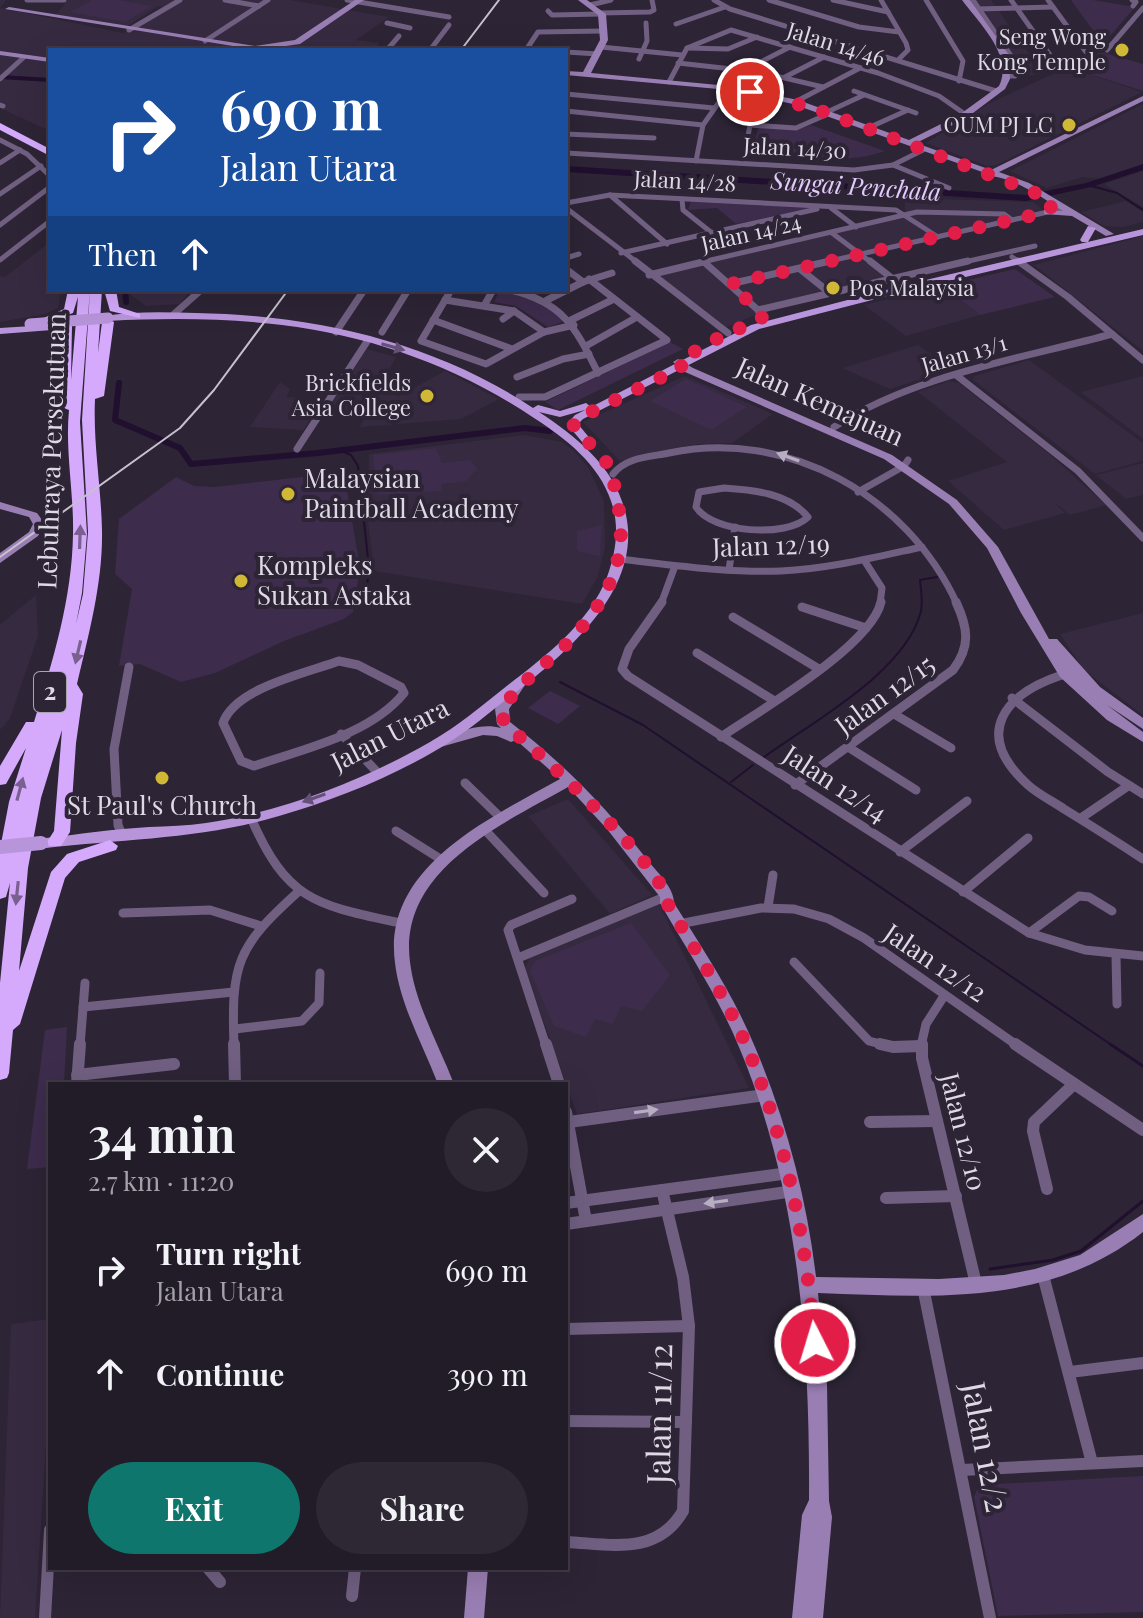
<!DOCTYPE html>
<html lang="en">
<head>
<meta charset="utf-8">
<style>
	:root { --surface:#221b28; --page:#2e2834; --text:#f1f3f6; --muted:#a2a1a8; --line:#3f3945; --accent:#0f766e }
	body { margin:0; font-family:"Playfair Display",serif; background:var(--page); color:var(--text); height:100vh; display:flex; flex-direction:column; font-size:30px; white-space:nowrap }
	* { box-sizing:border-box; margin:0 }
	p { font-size:26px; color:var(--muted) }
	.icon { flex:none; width:44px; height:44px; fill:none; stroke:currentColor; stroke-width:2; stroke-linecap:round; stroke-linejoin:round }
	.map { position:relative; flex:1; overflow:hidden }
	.side { position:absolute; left:48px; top:1082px; width:520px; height:488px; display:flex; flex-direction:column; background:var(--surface); border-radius:0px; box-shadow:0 8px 32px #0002,0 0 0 2px var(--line) }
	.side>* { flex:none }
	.top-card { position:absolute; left:48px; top:48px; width:520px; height:244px; border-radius:0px; box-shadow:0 8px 32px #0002,0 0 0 2px var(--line); background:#1a4fa0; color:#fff; overflow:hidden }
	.pin { position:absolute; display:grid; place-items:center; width:68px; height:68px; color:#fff; margin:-34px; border:4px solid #fff; border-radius:50%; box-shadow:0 2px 8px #0007 }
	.me { position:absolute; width:88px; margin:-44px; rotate:355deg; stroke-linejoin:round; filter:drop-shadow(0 0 6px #0008) }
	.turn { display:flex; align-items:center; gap:28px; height:168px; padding:0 40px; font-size:36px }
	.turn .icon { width:104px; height:104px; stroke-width:2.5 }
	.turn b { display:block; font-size:56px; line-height:68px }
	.then { display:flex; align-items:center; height:76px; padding:0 40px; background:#0003; gap:16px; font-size:30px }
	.round { display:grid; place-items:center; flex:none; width:84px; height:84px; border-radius:42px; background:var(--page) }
	.headline { display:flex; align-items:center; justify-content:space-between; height:136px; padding:0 40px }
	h1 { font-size:48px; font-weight:700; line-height:60px }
	.button { display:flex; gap:16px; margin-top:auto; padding:16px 40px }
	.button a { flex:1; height:92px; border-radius:48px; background:var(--accent); color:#fff; font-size:32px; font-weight:700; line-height:92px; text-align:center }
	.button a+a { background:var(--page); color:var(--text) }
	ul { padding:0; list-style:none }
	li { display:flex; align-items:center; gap:24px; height:104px; padding:0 40px }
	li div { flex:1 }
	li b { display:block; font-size:30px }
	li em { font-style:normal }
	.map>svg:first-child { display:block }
</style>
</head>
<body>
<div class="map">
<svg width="1143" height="1618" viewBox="0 0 1143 1618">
	<rect width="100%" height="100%" fill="#2d2435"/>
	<!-- built -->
	<g fill="#362a41">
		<path d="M0,0H6L0,8L123,33L163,7L158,6L126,27L56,15L68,0H290L389,17L356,40L379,43L377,48L383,50H50V131L0,108Z"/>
		<path d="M975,0H991L1030,55L1035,75H1017L1014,57Z"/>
		<path d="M1068,67L1142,92L996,165L987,166L926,143L990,103Z"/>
		<path d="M1143,104V166L1103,179L1083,177L1047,188L1010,171Z"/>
		<path d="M1143,171V207L1104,184Z"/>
		<path d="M905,198L1033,202L1043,210L857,253L891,281L764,311L727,327L659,277V274L905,217Z"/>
		<path d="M1126,201L1143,212V222L1123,227L1104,226L1081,212Z"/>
		<path d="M1143,236V351L1034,265Z"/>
		<path d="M50,242V290H61L58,308L45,314L0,322V276L5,277Z"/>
		<path d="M942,286L980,315L906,336L864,305Z"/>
		<path d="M130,290H191L180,304L146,306L130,294Z"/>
		<path d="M918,345L952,369L890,389L842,368Z"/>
		<path d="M367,349L396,357L378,391L399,396L445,371L499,399L461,419L360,427L373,400L365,413L328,408Z"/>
		<path d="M1029,360L1143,443V461L1095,474L973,380L974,376Z"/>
		<path d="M685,376L773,414L732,443L698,444L620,461L583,422Z"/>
		<path d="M1143,376V439L1081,392Z"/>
		<path d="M949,381L959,383L1049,454L1106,505L1070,515L1053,501L1065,513L1004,530L948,481L1007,462L918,392Z"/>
		<path d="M280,382L290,389L286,397L299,398L293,408L316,410L303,430L250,427Z"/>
		<path d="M524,435L562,442L574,451L588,467L604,501L605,547L598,576L582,604L374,571L368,521L369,454Z"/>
		<path d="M1143,463V495L1126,499L1096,475Z"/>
		<path d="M36,595L38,636L10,718L0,730V625Z"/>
		<path d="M1143,613V715L1084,670L1060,634Z"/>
		<path d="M568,799L652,895L610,914L528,816Z"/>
		<path d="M659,904L749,1088L577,1114L525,969L530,957Z"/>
		<path d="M50,1319V1383L35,1618H0L11,1324Z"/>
	</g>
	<!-- green -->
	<g fill="#3d2c4c">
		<path d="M92,0H118L152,6L125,22L70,12Z"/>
		<path d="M1071,0H1093L1135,7L1103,44Z"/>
		<path d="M1101,52L1143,64V91L1068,67Z"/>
		<path d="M811,125L885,151C844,166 795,156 751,153L759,126L799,129Z"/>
		<path d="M691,201L816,207L736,224L717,208L688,210Z"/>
		<path d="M1015,269L1055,297L980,315L942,286Z"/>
		<path d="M500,290L547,304L565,321L548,327L516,306L494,302Z"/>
		<path d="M670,342L683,349L558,410L545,402Z"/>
		<path d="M686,379L747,407L711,430L650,401Z"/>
		<path d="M436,448L442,463L470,460L477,469L466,481L442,484L441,491L377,495L373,455Z"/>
		<path d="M344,472L360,568L353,612L344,619L284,641L215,673L181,682L140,664L119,666L132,589L115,574L119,519L176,477L194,486L214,487Z"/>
		<path d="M602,525L600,556L580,552L577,549V531Z"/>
		<path d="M550,691L580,706L558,724L528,708Z"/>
		<path d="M631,923L670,975L642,1011L621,1006L613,1024L595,1019L586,1037L554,1026L530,971L535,961Z"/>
		<path d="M67,1027L64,1084H50V1167L27,1169L45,1030Z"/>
		<path d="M1143,1476V1612L998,1616L974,1497L979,1485Z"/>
	</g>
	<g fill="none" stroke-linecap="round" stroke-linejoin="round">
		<!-- stream-far1 -->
		<g stroke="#200f2e" stroke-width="2">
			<path d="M1088,185L1117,193L1143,210"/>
			<path d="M340,450L351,455L358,466L369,568L366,596"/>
			<path d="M560,682L643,725L1113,1046"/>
			<path d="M764,757C812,722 906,672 921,611C923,601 921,590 920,580L937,577"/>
			<path d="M731,782L753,765"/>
		</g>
		<!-- stream -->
		<g stroke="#200f2e" stroke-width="3">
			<path d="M1110,1044L1143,1066"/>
			<path d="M990,1269L1053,1260L1081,1251L1143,1201"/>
		</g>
		<!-- canal -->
		<g stroke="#200f2e" stroke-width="6">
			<path d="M125,290L126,302"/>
			<path d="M119,383L115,420L180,448L191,464L318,453L525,428L550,431"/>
		</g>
		<!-- river -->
		<g fill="#200f2e" fill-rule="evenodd">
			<path d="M0,75L50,78V82L0,79Z"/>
			<path d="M1143,164V170L1091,187L1026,201L566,172V166L1026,195L1086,183Z"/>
		</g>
		<!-- street-far3 -->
		<g stroke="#705f81" stroke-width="5">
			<path d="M27,0H64"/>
			<path d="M225,0L259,6"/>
			<path d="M347,0L449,17"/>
			<path d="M714,0L730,9L996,91"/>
			<path d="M769,0L859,27L899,32"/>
			<path d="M833,0L888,12"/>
			<path d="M881,0L906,43L908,50L899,59"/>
			<path d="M926,0L963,61L959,81"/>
			<path d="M973,0L1011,56L1015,76H1008"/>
			<path d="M1011,0L1057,65"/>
			<path d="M1048,0L1086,52"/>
			<path d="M1132,0L1136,2L1133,6"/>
			<path d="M590,5L611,0"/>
			<path d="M976,9L1053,7"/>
			<path d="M548,11L552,15L602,14"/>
			<path d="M601,13L650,12L654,10L652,0"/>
			<path d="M387,23L410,28"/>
			<path d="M676,24L725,7"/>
			<path d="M129,30L180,0"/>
			<path d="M205,41L268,0"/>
			<path d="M601,47L682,55"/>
			<path d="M528,48L548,50"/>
			<path d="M687,48L728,49L757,37"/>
			<path d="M387,50L399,36"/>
			<path d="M430,50L449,25"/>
			<path d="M526,50L538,32L603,31"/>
			<path d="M1107,50L1143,8"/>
			<path d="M566,52L598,54"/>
			<path d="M639,59L647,41L646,23"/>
			<path d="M678,63L759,72L823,87"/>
			<path d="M745,70L790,47"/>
			<path d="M785,77L824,57"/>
			<path d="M0,79L23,58"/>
			<path d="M669,82L687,48L731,30L878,73L939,96L962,112"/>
			<path d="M854,91L916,113"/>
			<path d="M566,94L714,108"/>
			<path d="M795,102L860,68"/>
			<path d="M0,105L3,106"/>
			<path d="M566,111L703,125"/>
			<path d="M825,113L864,95"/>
			<path d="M750,125L796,128L828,114"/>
			<path d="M868,128L908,110"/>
			<path d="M566,134L654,138"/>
			<path d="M0,140L27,154L50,176"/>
			<path d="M566,153L854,170L893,165L923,150"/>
			<path d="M696,161L703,125L729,88"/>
			<path d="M0,163L20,150"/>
			<path d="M743,163L750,125L770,96"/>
			<path d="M893,165L949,188"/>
			<path d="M0,194L41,166"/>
			<path d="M610,195L667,244"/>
			<path d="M682,199L683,210L712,233"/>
			<path d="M566,203L610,195L896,210L938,237"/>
			<path d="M566,208L638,263"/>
			<path d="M831,208L856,227"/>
			<path d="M0,225L50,187"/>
			<path d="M832,233L872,263"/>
			<path d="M621,253L817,209"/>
			<path d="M1012,257L1021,263"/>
			<path d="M566,258L579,254"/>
			<path d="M0,260L50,221"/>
			<path d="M698,263L917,212L1004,214L1012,220"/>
			<path d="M821,263L1061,209"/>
			<path d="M960,263L1035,246"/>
		</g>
		<!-- street-far2 -->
		<g stroke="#705f81" stroke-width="7">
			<path d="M635,261L728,333"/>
			<path d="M870,261L893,279"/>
			<path d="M1018,261L1068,297L1143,360"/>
			<path d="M704,262L758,310L762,318"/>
			<path d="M566,269L583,282"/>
			<path d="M800,269L830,293"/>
			<path d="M649,275L707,261"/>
			<path d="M730,284L830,261"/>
			<path d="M451,290L421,341L486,364L544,332L574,325"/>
			<path d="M511,290C564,303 575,327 598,373"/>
			<path d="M445,300L514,311L544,332"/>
			<path d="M547,300L583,282L612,273"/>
			<path d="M485,304L493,290"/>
			<path d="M758,310L968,261"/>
			<path d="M174,314L201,290"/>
			<path d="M503,319L514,311"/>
			<path d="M433,320L512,349"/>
			<path d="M571,320L614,299"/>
			<path d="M336,332L364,290"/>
			<path d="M382,332L408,290"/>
			<path d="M586,346L637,317"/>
			<path d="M956,375L1078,471L1143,538"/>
			<path d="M517,377L563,359L589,354"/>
			<path d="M519,397H545L667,340L589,279"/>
			<path d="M834,427C914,375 1020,359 1112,334"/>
			<path d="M297,449L368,340"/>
			<path d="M613,474C626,457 650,457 669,453C787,428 907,495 957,604"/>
			<path d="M724,488C754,490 788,493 808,517C787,538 712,533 696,507L699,492Z"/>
			<path d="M858,492L904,466L908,460"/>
			<path d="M619,559C673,565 726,573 781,571C828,569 876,557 922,547"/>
			<path d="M864,560L882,588L880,604"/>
			<path d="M729,570L735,527"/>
			<path d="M661,604L675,566"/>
		</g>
		<!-- street-far1 -->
		<g stroke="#705f81" stroke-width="9">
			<path d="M662,602L629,649L622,669L628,676L1029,933L1085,950L1143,956"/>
			<path d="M802,607L866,628"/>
			<path d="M733,617L819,669"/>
			<path d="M697,653L773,700"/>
			<path d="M339,661L358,665L401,687L404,693C370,735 303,749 254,766L241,761L223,723C235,688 306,673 339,661Z"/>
			<path d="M1065,674C1005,693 971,733 1028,785C1038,794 1052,801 1064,809C1090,825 1117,842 1143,859"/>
			<path d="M1012,698L1108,772L1143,794"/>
			<path d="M894,714L951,748"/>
			<path d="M341,734L378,773"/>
			<path d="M721,737C759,711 871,646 881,602"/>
			<path d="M848,747L916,790"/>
			<path d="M465,783L502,819"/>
			<path d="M795,785L953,670C971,646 968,628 956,602"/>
			<path d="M251,818C287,901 316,905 400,923"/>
			<path d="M1081,818L1128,786"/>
			<path d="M485,830L544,893"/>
			<path d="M396,831L442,860"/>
			<path d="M122,835L118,825L114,749L129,667"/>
			<path d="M900,852L967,801"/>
			<path d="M963,892L1028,838"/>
			<path d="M768,907L773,875"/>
			<path d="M123,913L210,910L261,926"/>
			<path d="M679,924L761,908L794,909L829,919L864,938L1018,1046"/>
			<path d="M1029,933L1079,896L1089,897L1112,911"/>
			<path d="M1116,956L1117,1004"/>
			<path d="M518,958L667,896"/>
			<path d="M794,962L869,1041L888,1046"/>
			<path d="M83,1007L234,992"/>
			<path d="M235,1029L302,1021L319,1003L320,973"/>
			<path d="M80,1046L85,983"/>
			<path d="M234,1046C231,963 237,947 298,892"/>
			<path d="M546,1046L508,930L511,925L572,899"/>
			<path d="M921,1046L926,1024L944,996"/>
		</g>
		<!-- street -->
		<g stroke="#705f81" stroke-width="12">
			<path d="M234,1044L235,1084"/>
			<path d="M546,1044L559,1084"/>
			<path d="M880,1044L893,1047L921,1046"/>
			<path d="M922,1044V1058L976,1284"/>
			<path d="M1015,1044L1143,1130"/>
			<path d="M77,1075L174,1064"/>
			<path d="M77,1084L80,1044"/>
			<path d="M566,1112L586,1221"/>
			<path d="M569,1122L765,1095"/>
			<path d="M870,1122L937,1121"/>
			<path d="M1047,1189L1033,1131L1034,1122L1074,1084"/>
			<path d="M886,1198L956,1196"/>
			<path d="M566,1203L789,1173"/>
			<path d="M566,1224L794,1191"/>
			<path d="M1043,1275L1092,1463"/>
			<path d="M923,1287L990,1618"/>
			<path d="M566,1329L689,1326"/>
			<path d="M1070,1372L1143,1363"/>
			<path d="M566,1421L686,1422"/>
			<path d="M962,1470L1143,1461"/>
			<path d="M566,1542C611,1544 657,1556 683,1511L689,1326L683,1277L662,1190"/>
			<path d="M208,1568L220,1582"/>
			<path d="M352,1596L355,1568"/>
			<path d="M45,1618L50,1530"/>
		</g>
		<!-- secondary -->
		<g fill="#997eb3" fill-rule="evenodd">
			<path d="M355,0H364L300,44L257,50L5,9L9,7L255,46L295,40Z"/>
			<path d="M578,0H587L606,14L608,40L591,73L729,86L798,100L909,140L959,115L999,86C1014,56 979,23 962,0H970L1009,55L1010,79L1005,89L965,119L916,143L991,170L1143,96V101L999,172L1029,183L1114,234L1106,236L1072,216L1044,214V210L1063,211C1041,197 1013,176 986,176L985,173L793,104L729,90L566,75V71L583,72L600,40L598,15Z"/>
			<path d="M0,51L50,58V62L0,55Z"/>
			<path d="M678,359L693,368L892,455L957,500L998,547L1049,639H1057L1100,687L1143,718V729L1107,705L1143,732V742L1107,720L1060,677L1021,613L987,548L949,504L884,459L685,372L673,362Z"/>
			<path d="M0,502L37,513L45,524L38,536L0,563V553L29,532L33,524L29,517L0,509Z"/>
			<path d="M521,678L527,682L509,709L510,722C563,763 608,809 649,862C658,873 674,888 674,903C703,949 734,996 755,1047C786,1120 807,1199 816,1277L939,1279L1004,1275L1035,1269L1080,1255L1143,1214V1232C1048,1307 932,1297 818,1293L827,1385L829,1501L832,1517L823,1618H792L802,1515L809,1500C810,1346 799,1190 739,1047C718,996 687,950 660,903V897L607,829L568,787C501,825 398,870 410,962C415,1004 439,1045 454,1084H438C423,1045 400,1005 395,963C382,866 491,818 560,779L516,740L511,742L497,736L483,735L437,748L430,744L432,741C455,734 477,722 501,728L497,724L495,709L516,679Z"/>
			<path d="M468,1568H488L484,1618H464Z"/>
		</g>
		<!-- primary -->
		<g fill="#b895da" fill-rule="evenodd">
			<path d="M1088,226L1096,228L1088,242H1082L1080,240Z"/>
			<path d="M1143,229V235L915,289L759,329L583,419L578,424L592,441L591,443H583L567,424L575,415L585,410L560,417L539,412C577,437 616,468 626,515C643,594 558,660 503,702C483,718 462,735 440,748C390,778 334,800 279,816C203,839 124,839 46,848L39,843L46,838C80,834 114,829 149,827C168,826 187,826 206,823C284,811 362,781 430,742C458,726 483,705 508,685C546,656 589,623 607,577C616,552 620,526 611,501C599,464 565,438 534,418C458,367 372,336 282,325C224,318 166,318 108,321L104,320V316C134,311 166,312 196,313C313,315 434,342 533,408L538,405L560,411L586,403L591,407L751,325L913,283Z"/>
			<path d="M48,325L53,328L52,330L0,334V328Z"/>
		</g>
		<!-- highway -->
		<g fill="#d5aafd" fill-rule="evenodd">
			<path d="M0,123L50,149V156L0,130Z"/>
			<path d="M68,290H90L80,422L87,534L82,593L76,624L83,594L88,532L82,420L90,290H102L98,353L102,322L108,319L114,322L104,396L95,399C93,443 101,486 102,530C103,582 89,633 77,684L83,694L76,743L70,832L61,846H49L47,842L54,831L62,730L41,798L28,868L19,971L51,872L67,854L110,840L118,846L116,850L79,862L65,878L20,1024L13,1030L9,1073L7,1078L0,1080V983L10,883L6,897L0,899V849L9,802L26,748L6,784L0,785V766L26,722H34C53,660 72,599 73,534C74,493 65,451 69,410L61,407L58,359L62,326L72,324L71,380L78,297L73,313L43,324L37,321L64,309Z"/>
			<path d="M104,290H116L119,307L140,314V318L110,311Z"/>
		</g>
		<!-- tram -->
		<g stroke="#c7c1ce" stroke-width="2">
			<path d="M461,50L499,0"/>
			<path d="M0,557L180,428L214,390L288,290"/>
		</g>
		<!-- primary-bridge-far1 -->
		<path stroke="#b895da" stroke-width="11" d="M30,324L108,318"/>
		<!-- primary-bridge -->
		<path stroke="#b895da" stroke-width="14" d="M0,847L41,843"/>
	</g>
	<!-- one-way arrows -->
	<defs><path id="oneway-solid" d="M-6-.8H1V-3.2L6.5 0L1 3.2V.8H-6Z" transform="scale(2)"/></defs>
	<g fill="#655177">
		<use href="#oneway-solid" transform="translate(393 347) rotate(16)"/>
		<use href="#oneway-solid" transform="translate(314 798) rotate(161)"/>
	</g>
	<g fill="#b8aec2">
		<use href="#oneway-solid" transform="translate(788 457) rotate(-160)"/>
		<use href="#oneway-solid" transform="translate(646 1111) rotate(-8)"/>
		<use href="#oneway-solid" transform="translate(716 1202) rotate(172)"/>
	</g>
	<g fill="#79608f">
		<use href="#oneway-solid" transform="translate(80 537) rotate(-88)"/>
		<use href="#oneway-solid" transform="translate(78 652) rotate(103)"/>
		<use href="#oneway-solid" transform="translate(20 789) rotate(-75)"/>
		<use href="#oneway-solid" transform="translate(17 893) rotate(96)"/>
	</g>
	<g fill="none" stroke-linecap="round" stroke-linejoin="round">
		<!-- route -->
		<path stroke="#e11d48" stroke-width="14" stroke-dasharray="0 25.2" d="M750,92L816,109L1032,191L1053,204L1047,212L730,284L758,310L762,318L710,342L678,362L682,367L575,420L573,428C587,442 606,456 613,475C616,481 613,486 615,493C631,548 613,593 575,635C551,662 522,679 502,709L504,724C534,747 668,870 667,903C695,950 726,997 747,1047C787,1142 806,1242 815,1343"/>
	</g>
	<!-- markers -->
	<g fill="#d1b736" stroke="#2d2435" stroke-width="3">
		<circle cx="1122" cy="50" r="8"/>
		<circle cx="1069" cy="125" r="8"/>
		<circle cx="833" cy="288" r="8"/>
		<circle cx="427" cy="396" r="8"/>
		<circle cx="288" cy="494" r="8"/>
		<circle cx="241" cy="581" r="8"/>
		<circle cx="162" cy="778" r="8"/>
	</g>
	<g text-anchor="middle" stroke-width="8" stroke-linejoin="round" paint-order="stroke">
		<!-- far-poi labels -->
		<g font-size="22" fill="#dfd9e5" stroke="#2d2435" text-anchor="end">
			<text x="1106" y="45">Seng Wong<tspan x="1106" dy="25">Kong Temple</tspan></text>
			<text x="1053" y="133">OUM PJ LC</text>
			<text x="849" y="296" text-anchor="start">Pos Malaysia</text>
			<text x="411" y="391">Brickfields<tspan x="411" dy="25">Asia College</tspan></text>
		</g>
		<!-- far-street labels -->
		<g font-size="22" fill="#dfd9e5" stroke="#2d2435">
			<text transform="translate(836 44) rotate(17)" y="8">Jalan 14/46</text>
			<text transform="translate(795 148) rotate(3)" y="8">Jalan 14/30</text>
			<text transform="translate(685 181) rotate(3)" y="8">Jalan 14/28</text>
			<text transform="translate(751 233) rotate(-13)" y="8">Jalan 14/24</text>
			<text transform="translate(964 354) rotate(-16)" y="8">Jalan 13/1</text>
		</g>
		<!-- far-water labels -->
		<g font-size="24" font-style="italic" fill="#e3c9fc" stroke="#2d2435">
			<text transform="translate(856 187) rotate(4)" y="8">Sungai Penchala</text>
		</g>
		<!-- shield labels -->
		<rect fill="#2d2435" stroke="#aaa3b0" stroke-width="2" x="34" y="672" width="32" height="40" rx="6"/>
		<g font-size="24" font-weight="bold" fill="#dfd9e5">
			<text x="50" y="700">2</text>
		</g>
		<!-- street labels -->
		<g font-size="26" fill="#dfd9e5" stroke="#2d2435">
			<text transform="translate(820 402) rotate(24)" y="9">Jalan Kemajuan</text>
			<text transform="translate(52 451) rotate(-88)" y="9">Lebuhraya Persekutuan</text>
			<text transform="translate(771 546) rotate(-2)" y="9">Jalan 12/19</text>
			<text transform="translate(885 695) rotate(-36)" y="9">Jalan 12/15</text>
			<text transform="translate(390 735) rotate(-27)" y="9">Jalan Utara</text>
			<text transform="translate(835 784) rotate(33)" y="9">Jalan 12/14</text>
			<text transform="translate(935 963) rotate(34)" y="9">Jalan 12/12</text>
			<text transform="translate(963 1132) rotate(76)" y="9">Jalan 12/10</text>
		</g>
		<!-- poi labels -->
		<g font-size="26" fill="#dfd9e5" stroke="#2d2435" text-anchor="start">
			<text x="304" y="488">Malaysian<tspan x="304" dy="30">Paintball Academy</tspan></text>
			<text x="257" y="575">Kompleks<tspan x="257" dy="30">Sukan Astaka</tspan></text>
			<text x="162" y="815" text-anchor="middle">St Paul's Church</text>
		</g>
		<!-- near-street labels -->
		<g font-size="32" fill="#dfd9e5" stroke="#2d2435">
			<text transform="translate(660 1414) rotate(-89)" y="11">Jalan 11/12</text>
			<text transform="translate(985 1447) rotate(79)" y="11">Jalan 12/2</text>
		</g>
	</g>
</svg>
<div class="pin" style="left:750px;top:92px;background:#d93025"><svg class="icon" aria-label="arrive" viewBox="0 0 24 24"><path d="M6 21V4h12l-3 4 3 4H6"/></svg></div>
<svg class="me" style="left:815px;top:1343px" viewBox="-20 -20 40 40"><circle r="17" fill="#e11d48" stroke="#fff" stroke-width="3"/><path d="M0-11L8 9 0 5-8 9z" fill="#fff"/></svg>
<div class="top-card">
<div class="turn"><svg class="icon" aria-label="right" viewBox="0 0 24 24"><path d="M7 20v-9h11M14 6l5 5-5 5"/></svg><div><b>690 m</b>Jalan Utara</div></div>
<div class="then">Then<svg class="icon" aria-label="ahead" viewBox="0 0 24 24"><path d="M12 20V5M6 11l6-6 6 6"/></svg></div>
</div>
<section class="side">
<div class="headline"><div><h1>34 min</h1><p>2.7 km · 11:20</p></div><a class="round"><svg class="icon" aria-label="close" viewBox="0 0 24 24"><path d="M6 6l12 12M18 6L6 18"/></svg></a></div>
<ul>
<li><svg class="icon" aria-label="right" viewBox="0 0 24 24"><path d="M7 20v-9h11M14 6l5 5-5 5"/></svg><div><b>Turn right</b><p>Jalan Utara</p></div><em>690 m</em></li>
<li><svg class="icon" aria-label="ahead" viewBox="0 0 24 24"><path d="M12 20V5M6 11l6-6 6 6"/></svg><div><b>Continue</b></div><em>390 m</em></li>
</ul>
<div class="button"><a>Exit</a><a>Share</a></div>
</section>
</div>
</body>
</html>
